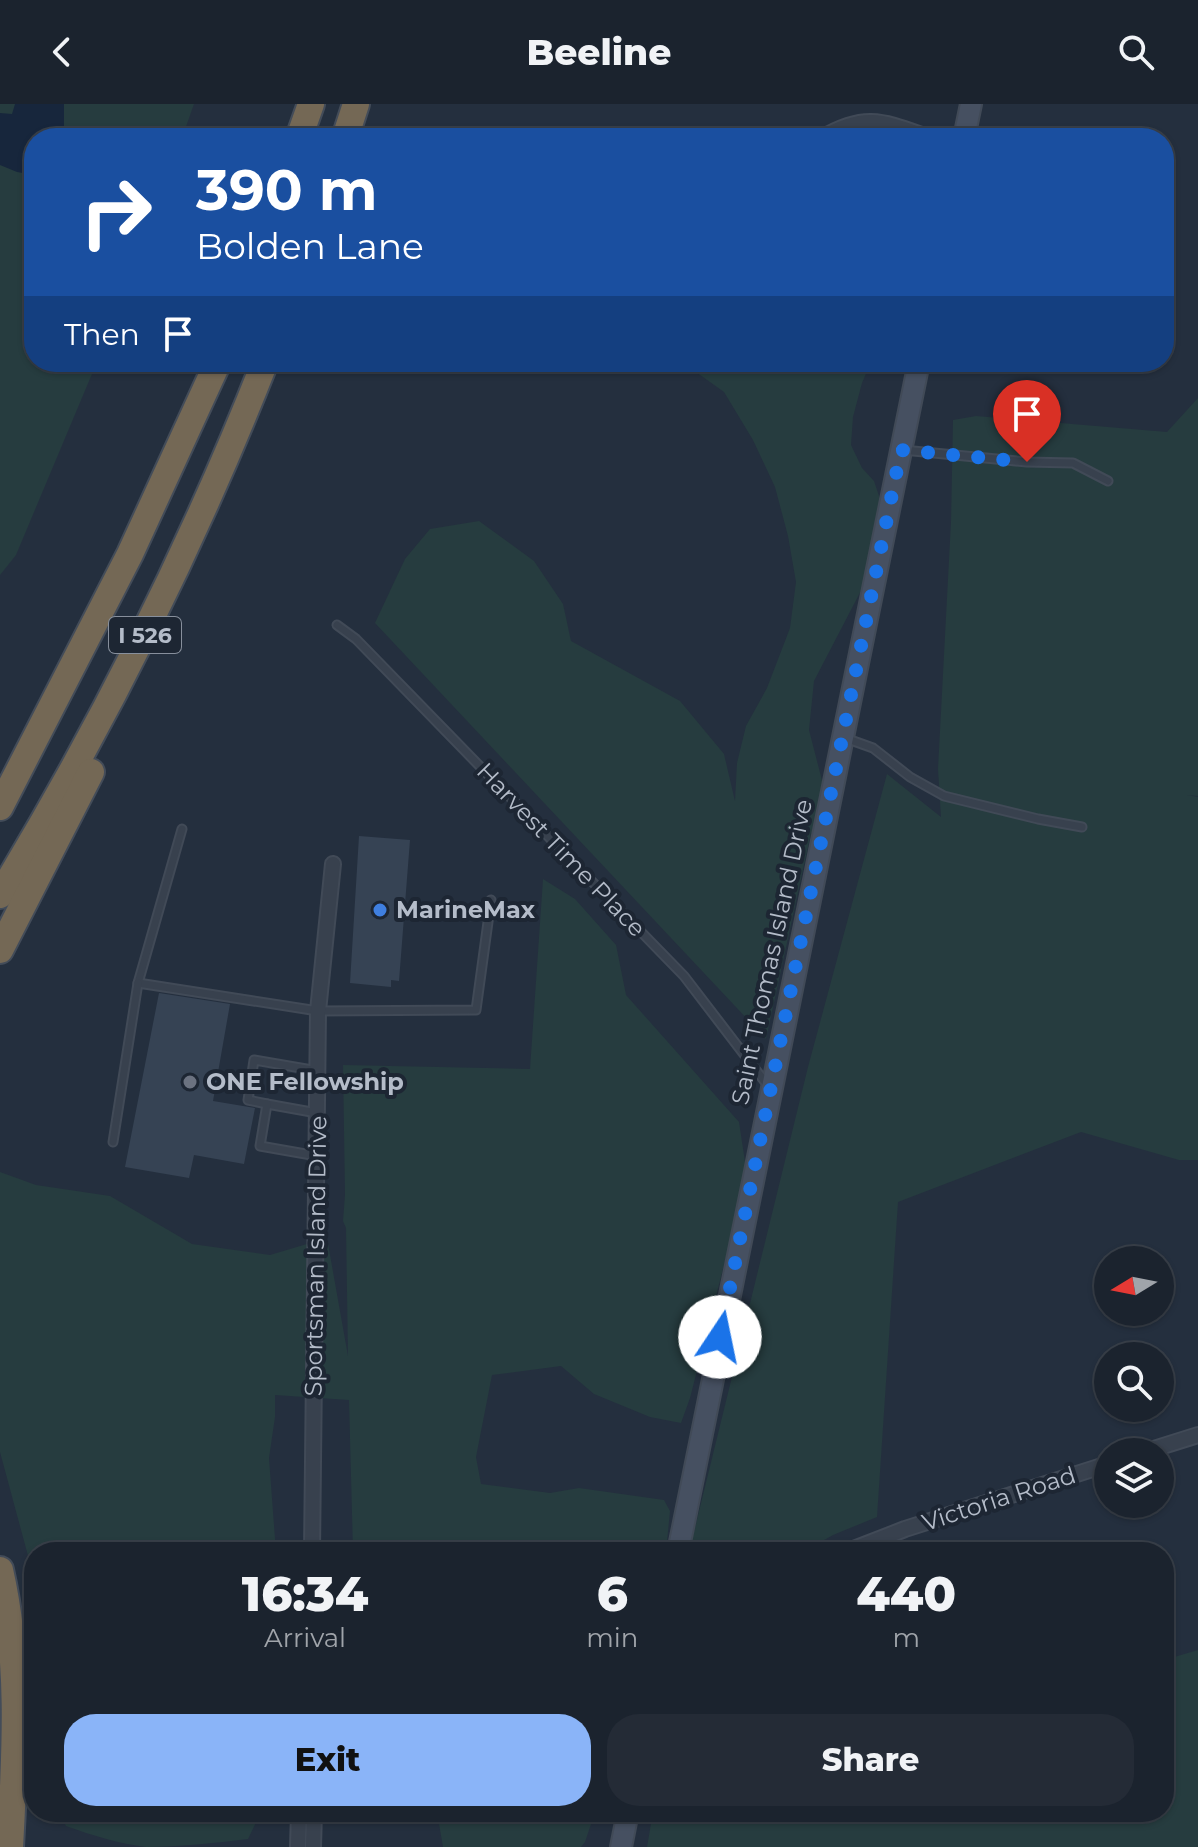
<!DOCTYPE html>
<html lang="en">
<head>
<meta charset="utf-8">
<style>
	:root { --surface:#1b232e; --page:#242b36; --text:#f1f3f6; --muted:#a0a4aa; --line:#39404a; --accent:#8ab4f8 }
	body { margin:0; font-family:Montserrat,sans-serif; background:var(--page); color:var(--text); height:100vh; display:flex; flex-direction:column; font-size:30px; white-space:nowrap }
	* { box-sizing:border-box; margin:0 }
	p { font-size:26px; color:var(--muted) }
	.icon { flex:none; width:44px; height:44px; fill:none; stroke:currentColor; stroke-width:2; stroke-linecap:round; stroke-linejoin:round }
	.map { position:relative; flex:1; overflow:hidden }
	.drawer { position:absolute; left:24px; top:1438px; width:1150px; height:280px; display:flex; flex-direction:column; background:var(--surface); border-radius:32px; box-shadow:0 2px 6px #0004,0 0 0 2px var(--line) }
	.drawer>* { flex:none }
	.top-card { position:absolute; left:24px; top:24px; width:1150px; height:244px; border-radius:32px; box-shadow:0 2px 6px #0004,0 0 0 2px var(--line); background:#1a4fa0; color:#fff; overflow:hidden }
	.needle { width:52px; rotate:260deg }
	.fabs { position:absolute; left:1094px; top:1142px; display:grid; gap:16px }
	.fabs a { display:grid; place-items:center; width:80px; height:80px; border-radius:50%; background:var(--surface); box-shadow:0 2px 6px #0004,0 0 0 2px var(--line); font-size:40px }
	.pin { position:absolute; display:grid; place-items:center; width:68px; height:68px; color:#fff; margin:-82px -34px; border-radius:50% 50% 50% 0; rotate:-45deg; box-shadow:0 0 8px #0007 }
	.pin .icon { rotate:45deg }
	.me { position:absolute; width:88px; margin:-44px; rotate:11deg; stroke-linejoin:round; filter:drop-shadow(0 0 6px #0008) }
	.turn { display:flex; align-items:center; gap:28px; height:168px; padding:0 40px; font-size:36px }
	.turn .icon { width:104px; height:104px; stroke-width:2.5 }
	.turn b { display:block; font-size:56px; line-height:68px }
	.then { display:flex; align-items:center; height:76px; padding:0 40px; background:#0003; gap:16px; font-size:30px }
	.eta { display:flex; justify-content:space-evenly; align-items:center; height:136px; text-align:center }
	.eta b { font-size:48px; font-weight:800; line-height:56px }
	.button { display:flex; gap:16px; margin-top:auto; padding:16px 40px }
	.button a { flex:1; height:92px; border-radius:32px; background:var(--accent); color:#111; font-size:32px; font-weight:800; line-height:92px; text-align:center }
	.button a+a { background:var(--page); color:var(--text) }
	header { display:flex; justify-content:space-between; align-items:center; height:104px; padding:0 40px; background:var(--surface); font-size:36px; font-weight:800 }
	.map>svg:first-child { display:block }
</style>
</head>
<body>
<header><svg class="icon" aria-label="back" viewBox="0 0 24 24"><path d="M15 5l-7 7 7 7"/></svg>Beeline<svg class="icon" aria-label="search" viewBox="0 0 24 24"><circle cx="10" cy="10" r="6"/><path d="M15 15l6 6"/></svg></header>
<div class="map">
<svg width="1198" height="1743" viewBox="0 0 1198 1743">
	<rect width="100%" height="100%" fill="#242f3e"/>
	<!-- green -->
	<g fill="#263c3f">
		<path d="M0,0H194L182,34H34V258H97L16,451L0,471Z"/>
		<path d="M682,258H871L862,279L853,313L851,341L862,364L874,377L882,401L866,477L814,577L809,626L824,684L817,726L811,729L766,935L375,519L405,455L430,425L479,417L534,457L563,500L571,537L680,597L724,650L735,697L737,659L746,622L767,584L790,524L796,478L788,432L775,383L753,336L724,288Z"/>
		<path d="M1198,294V692L1187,691L1198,693V1056H1179L1081,1028L898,1098L877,1413L833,1431L803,1448H689L808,963L887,670L941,713L938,665L951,418L953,316L976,312L1167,328Z"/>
		<path d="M543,775L575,795L616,841L626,891L739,1018L747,1071L690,1294L681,1319L650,1313L594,1290L561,1262L492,1271L476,1353L481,1380L550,1389L579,1384L664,1396L670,1407L666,1448H353L349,1296L275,1291V1313L269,1354L276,1448H34V1474L0,1348V1068L36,1081L110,1092L192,1140L270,1151L327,1134L348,1252L346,1124L343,1117L345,1091L343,961L530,965Z"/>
		<path d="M1198,1546V1743H647L653,1708H858V1710L1164,1708V1556Z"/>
		<path d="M59,1708H261L248,1735C215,1739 179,1743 146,1743C120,1740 91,1731 66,1722Z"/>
		<path d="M437,1708H595L585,1738L581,1743H443Z"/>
	</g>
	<!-- water -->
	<path fill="#17263c" d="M15,0H64V34H34V71L17,68L0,61V9L12,10Z"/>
	<!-- building -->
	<g fill="#364354">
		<path d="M359,732L410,736L399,877L391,876V883L350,879Z"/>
		<path d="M159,889L230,900L213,997L255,1004L244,1060L194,1051L189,1074L125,1063Z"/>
	</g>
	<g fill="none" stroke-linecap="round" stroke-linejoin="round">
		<!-- service casing -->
		<g stroke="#414a57" stroke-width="11">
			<g id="service">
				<path d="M903,346L1027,358L1073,359L1108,377"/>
				<path d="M337,521L356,535L684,872L769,983"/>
				<path d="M845,634L873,644L910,673L944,692L1038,715L1082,723"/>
				<path d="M182,725L138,879L318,907L476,906L491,796"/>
				<path d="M267,1000L317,1009"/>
				<path d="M113,1038L138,879"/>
				<path d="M317,1052L260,1042L267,1000L248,996L254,956L318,967"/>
			</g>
		</g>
		<!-- minor casing -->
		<g stroke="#414a57" stroke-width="18">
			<g id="minor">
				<path d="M822,34C866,8 884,18 930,34"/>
				<path d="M1144,1348L1198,1331"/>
				<path d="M312,1448L318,907L333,760"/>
				<path d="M846,1448L905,1425L1108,1360"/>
				<path d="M298,1743L299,1708"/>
				<path d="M313,1743L314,1708"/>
			</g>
		</g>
		<!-- secondary casing -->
		<g stroke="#414a57" stroke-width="24">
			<g id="secondary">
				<path d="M964,34L971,0"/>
				<path d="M678,1448L919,258"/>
				<path d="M621,1743L628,1708"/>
			</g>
		</g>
		<!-- motorway casing -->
		<g stroke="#434c59" stroke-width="30">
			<g id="motorway">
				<path d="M299,34L311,0"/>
				<path d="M345,34L356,0"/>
				<path d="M0,703L130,450L218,258"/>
				<path d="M0,791C103,621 192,443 265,258"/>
				<path d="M0,846L91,668"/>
				<path d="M0,1466C21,1558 15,1650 10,1743"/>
			</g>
		</g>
		<!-- service -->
		<use href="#service" stroke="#38414e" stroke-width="7"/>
		<!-- minor -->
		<use href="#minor" stroke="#38414e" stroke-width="14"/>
		<!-- secondary -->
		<use href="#secondary" stroke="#465061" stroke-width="20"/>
		<!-- motorway -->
		<use href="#motorway" stroke="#746855" stroke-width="26"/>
	</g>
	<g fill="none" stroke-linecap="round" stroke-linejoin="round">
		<!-- route -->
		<path stroke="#1a73e8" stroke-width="14" stroke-dasharray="0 25.2" d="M720,1233L901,346L1027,358"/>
	</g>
	<!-- markers -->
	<circle fill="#3f7fe0" stroke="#1d2633" stroke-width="3" cx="380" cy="806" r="8"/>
	<circle fill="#6b7280" stroke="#1d2633" stroke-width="3" cx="190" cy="978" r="8"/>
	<g text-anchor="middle" stroke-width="8" stroke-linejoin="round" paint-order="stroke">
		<!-- shield labels -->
		<rect fill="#1d2633" stroke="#878f9c" stroke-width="2" x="109" y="513" width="72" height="36" rx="6"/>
		<g font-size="22" font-weight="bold" fill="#b4bcc9">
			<text x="145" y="539">I 526</text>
		</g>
		<!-- street labels -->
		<g font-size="24" fill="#b4bcc9" stroke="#1d2633">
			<text transform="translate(561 746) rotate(46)" y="8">Harvest Time Place</text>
			<text transform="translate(772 848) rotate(-78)" y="8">Saint Thomas Island Drive</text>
			<text transform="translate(316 1152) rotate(-89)" y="8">Sportsman Island Drive</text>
			<text transform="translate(999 1395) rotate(-18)" y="8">Victoria Road</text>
		</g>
		<!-- poi labels -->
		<g font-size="24" font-weight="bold" fill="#b4bcc9" stroke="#1d2633" text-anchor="start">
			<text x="396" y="814">MarineMax</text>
			<text x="206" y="986">ONE Fellowship</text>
		</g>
	</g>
</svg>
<div class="fabs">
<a><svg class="needle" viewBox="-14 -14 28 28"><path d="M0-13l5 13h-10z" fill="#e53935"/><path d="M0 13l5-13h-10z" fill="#a0a4aa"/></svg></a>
<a><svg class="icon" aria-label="search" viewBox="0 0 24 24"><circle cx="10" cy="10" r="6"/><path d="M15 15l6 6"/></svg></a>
<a><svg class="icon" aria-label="layers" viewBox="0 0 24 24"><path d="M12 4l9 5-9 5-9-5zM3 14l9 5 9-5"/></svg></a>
</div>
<div class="pin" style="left:1027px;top:358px;background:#d93025"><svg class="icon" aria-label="arrive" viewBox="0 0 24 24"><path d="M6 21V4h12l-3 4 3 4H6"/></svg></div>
<svg class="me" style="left:720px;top:1233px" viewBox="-20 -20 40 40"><circle r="19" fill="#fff"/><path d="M0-13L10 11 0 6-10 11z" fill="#1a73e8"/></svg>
<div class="top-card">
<div class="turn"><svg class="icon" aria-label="right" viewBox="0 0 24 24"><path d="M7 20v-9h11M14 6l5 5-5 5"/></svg><div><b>390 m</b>Bolden Lane</div></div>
<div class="then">Then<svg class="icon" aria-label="arrive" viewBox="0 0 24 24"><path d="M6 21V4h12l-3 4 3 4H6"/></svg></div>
</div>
<section class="drawer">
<div class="eta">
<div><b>16:34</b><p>Arrival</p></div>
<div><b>6</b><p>min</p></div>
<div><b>440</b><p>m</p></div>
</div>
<div class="button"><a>Exit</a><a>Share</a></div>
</section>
</div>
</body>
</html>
